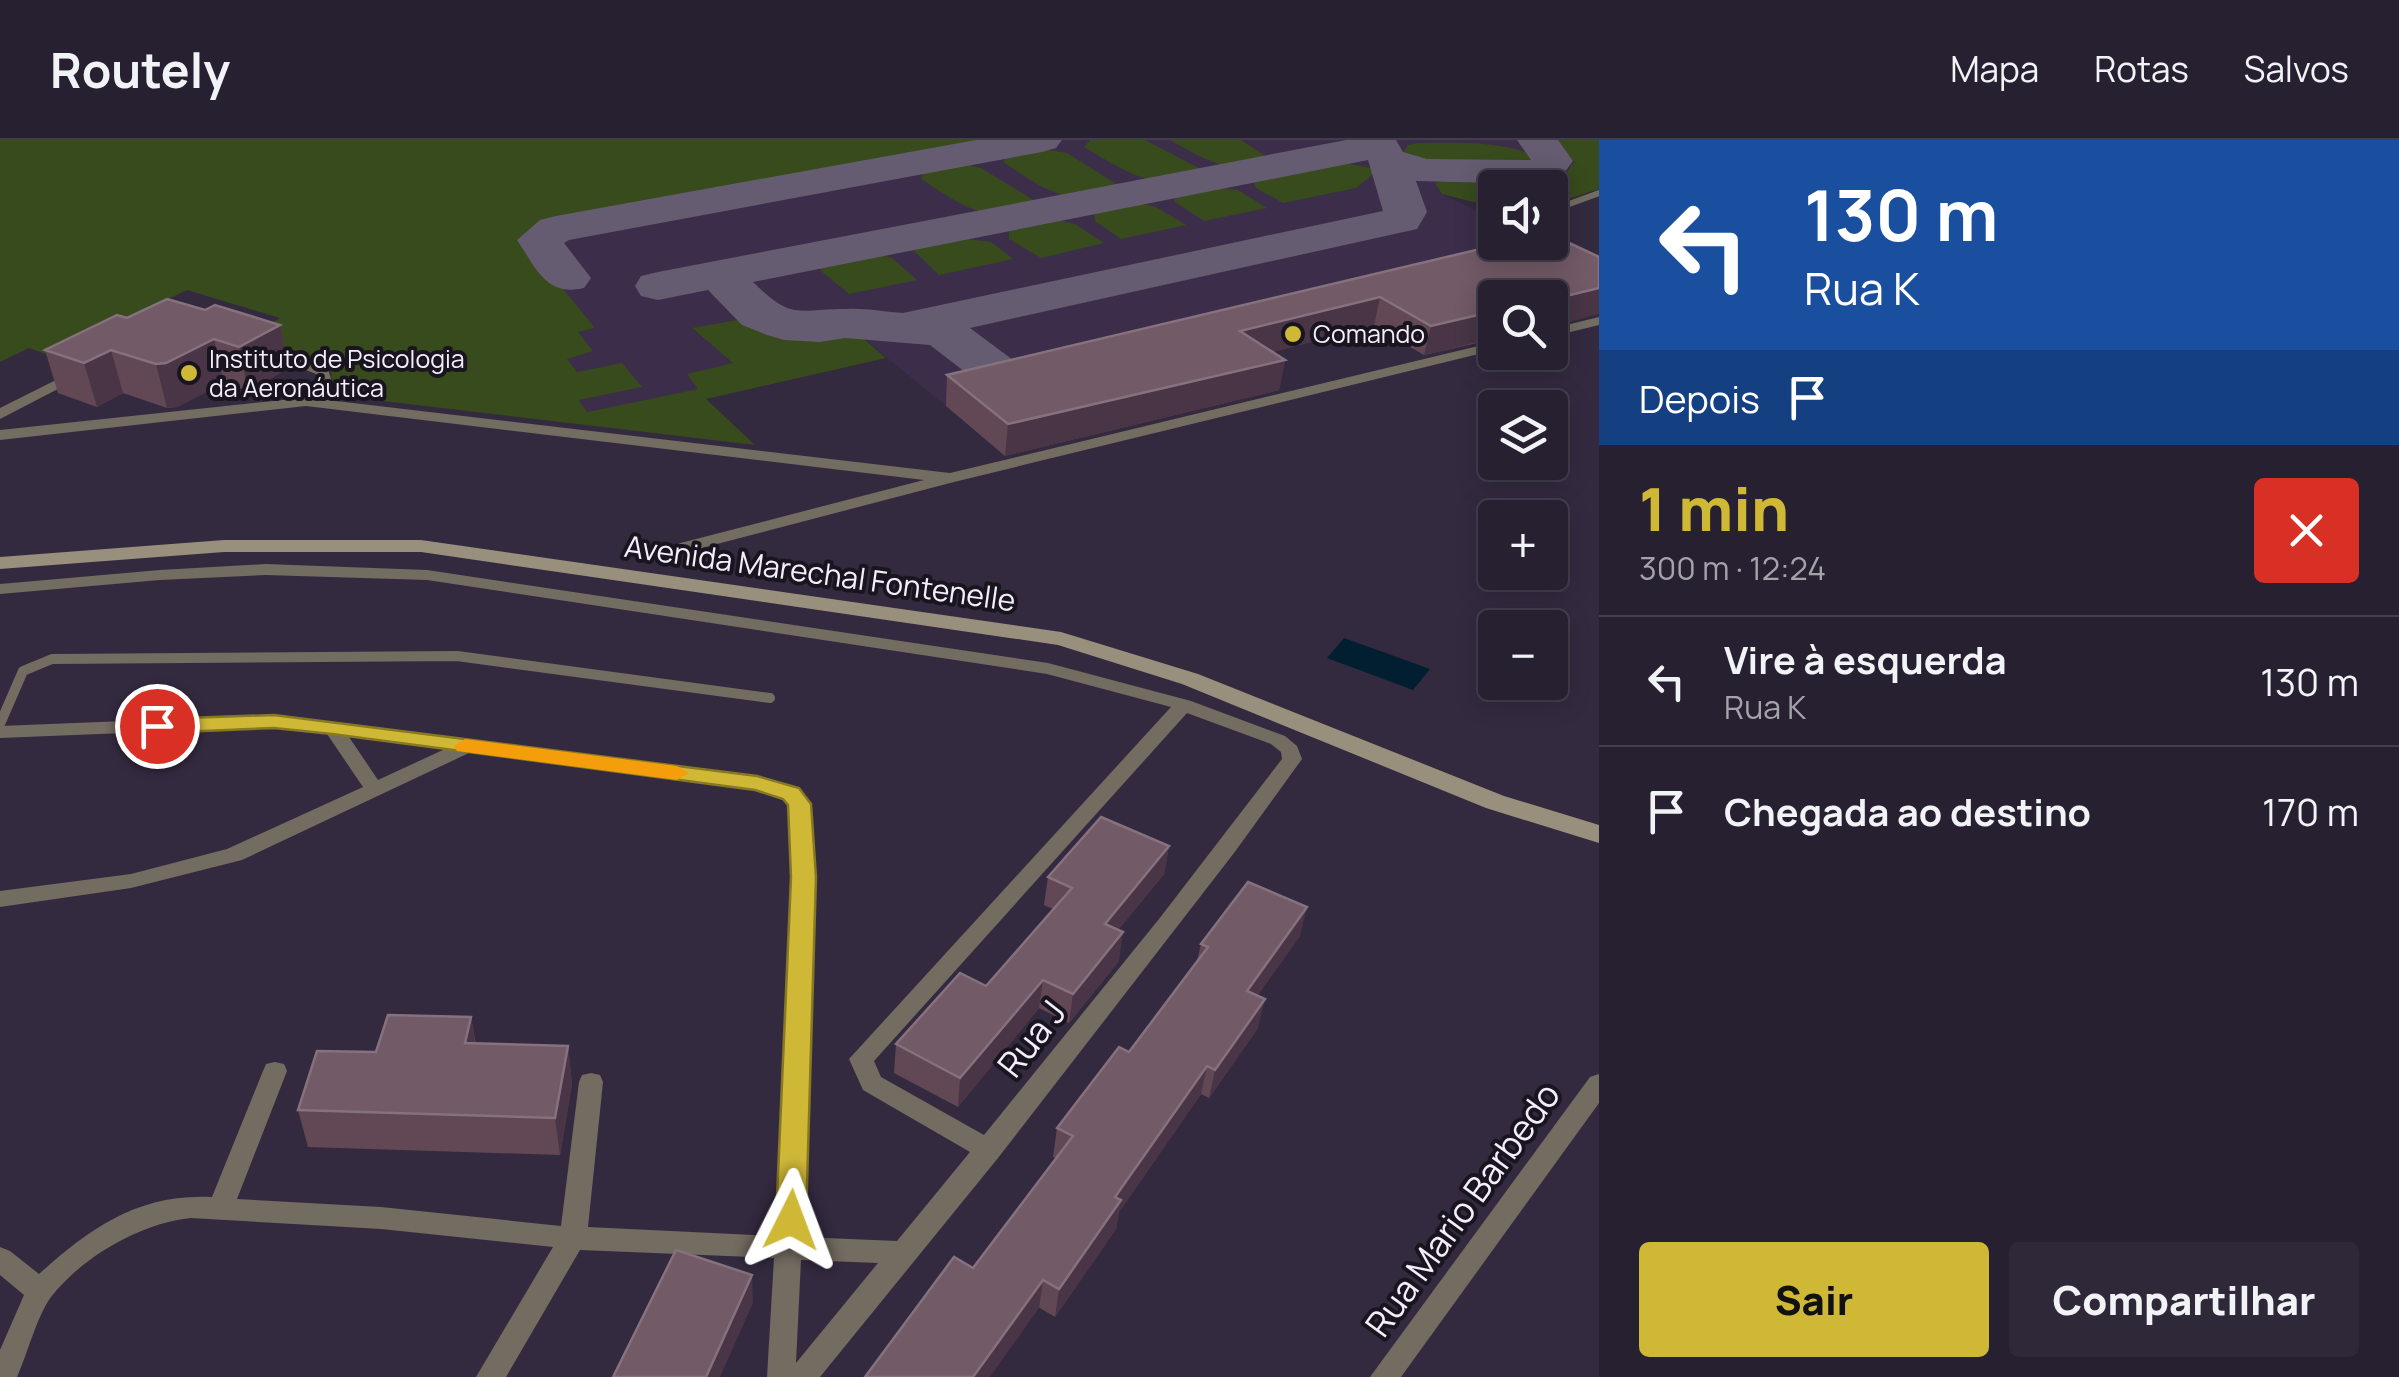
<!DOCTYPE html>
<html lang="pt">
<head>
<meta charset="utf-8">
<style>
	:root { --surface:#272030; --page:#2f2838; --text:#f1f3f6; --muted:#a4a3ab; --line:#433e4c; --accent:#d0b837 }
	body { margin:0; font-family:Manrope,sans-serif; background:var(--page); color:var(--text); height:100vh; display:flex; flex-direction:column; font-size:38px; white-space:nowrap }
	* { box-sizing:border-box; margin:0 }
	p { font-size:32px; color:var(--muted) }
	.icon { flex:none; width:55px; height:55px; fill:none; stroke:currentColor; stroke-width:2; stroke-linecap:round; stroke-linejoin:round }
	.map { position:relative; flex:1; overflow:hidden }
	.panel { display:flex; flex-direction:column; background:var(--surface); width:800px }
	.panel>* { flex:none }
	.hud { background:#1a4fa0; color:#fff; overflow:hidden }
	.fabs { position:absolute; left:1478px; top:30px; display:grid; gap:20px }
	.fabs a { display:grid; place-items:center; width:90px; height:90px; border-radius:10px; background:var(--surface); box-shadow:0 5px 25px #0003,0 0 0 2px var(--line); font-size:50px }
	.pin { position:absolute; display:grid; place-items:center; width:85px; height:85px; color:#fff; margin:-42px; border:5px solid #fff; border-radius:50%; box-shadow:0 2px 10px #0007 }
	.me { position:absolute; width:110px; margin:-55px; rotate:3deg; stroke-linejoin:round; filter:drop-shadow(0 0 8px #0008) }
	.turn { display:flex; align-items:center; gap:35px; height:210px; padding:0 40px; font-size:45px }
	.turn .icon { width:130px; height:130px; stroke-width:2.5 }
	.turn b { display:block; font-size:70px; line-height:85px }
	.then { display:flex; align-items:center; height:95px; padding:0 40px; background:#0003; gap:20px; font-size:38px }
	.round { display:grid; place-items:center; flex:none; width:105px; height:105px; border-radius:10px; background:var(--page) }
	.head { display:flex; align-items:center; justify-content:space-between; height:170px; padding:0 40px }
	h1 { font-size:60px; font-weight:800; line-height:75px; color:var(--accent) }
	.cta { display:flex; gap:20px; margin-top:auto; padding:20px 40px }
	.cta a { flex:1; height:115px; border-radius:10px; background:var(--accent); color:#111; font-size:40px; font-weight:800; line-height:115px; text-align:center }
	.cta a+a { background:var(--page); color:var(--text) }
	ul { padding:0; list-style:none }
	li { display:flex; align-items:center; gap:30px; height:130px; padding:0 40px; border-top:2px solid var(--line) }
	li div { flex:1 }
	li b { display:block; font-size:38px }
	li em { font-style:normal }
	header { display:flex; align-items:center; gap:60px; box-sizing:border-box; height:140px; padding:0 50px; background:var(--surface); border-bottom:2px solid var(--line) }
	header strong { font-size:48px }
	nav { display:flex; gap:55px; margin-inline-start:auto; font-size:35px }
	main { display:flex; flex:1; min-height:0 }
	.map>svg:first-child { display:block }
</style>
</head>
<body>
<header>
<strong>Routely</strong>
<nav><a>Mapa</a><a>Rotas</a><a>Salvos</a></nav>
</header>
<main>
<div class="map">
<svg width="1599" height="1237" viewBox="0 0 1599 1237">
	<rect width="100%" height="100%" fill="#342a40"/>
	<!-- built -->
	<path fill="#3c2e4b" d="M1015,0H1556L1574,22L1566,33L1542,39L1451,37L1436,43L1442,54L1495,80V102L1542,103L1208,203L946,266L852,189L824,195H796L743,179L693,190L734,223L688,235L699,249L587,272L579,260L641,247L577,232L566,218L592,211L577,192L594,188L532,111L530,98L540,89L564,81Z"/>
	<!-- green -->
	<g fill="#374b1c">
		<path d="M0,0H1015L564,81L540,89L530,98L532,111L595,188L578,192L593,211L567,219L577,232L622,223L642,247L579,260L587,272L698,249L687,234L733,223L692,188L743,179L796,195H824L852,189L886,218L706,259L755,305L341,256L337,246L332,245L331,230L326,225L244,199L280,178L187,150L89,197L80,226L29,208L0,222Z"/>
		<path d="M1090,0H1145L1199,28L1197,36C1151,52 1122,29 1084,7Z"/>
		<path d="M1170,0H1241L1265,16C1239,42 1196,15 1170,0Z"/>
		<path d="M1556,0H1599V49L1565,60L1550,53V48H1495V59L1473,62L1442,54L1435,43C1476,28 1524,44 1566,33L1574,22Z"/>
		<path d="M1418,3C1452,3 1512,0 1538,19L1531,26L1517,28L1441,26L1414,21L1402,14L1408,5Z"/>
		<path d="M1043,9L1067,13L1118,45L1113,54C1068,68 1039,46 1003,22L1006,15Z"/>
		<path d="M1335,21L1371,28L1373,34L1356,48L1283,63L1256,48L1254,42L1260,36Z"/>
		<path d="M963,24L981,28L1032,59V68C988,87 957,62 921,39L925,29Z"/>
		<path d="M1199,46L1238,50L1267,68L1204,81L1175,62L1174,56Z"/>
		<path d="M1140,63L1156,67L1186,85L1121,99L1095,81L1094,75C1105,62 1123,63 1140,63Z"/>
		<path d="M1057,80L1075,84L1104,103L1041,118L1009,99V90L1018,84Z"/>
		<path d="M952,97L991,102L1013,119L939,135L914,111L919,105Z"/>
		<path d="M868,112L892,118L917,140L849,154L821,131L820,124Z"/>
	</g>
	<!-- water -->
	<path fill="#011f30" d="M1344,498L1430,529L1413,550L1327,518Z"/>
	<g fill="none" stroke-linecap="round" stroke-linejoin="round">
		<!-- taxiway -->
		<g fill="#665c71" fill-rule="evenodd">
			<path d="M976,0H1062L1056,8L1042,12L569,100L564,103L591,138L584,148C546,157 536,128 517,100L540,80L556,76Z"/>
			<path d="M1346,0H1396L1403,12L1427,19L1531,20L1517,0H1558L1573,21L1561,37L1534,44L1416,41L1427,72L1417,89L970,188L1036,237L1044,248L1036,259L1018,264L1000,259L930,205L845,198L820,202L784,200L767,195L742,185L708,150L658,160L641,156L635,146L641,136L658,132ZM1368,20L1383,71L903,173C885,172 865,168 847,169C796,169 793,181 753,142Z"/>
		</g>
		<!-- lane-far1 -->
		<path stroke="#736c61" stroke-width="6" d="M1550,71L1599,53"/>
		<!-- lane -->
		<path stroke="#736c61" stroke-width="10" d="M0,584L23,531L52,519L457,516L770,558"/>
		<!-- street -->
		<g fill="#736c61" fill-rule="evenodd">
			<path d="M1599,177V185L1550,197V189Z"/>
			<path d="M1495,202V210L954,342L671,416L665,415L662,411L665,407L924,340L306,266L0,300V290L302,258L318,245L316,234L259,211V205L264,204L328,229L333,246L319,259L950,333Z"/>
			<path d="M78,229L85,233L83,236L0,279V268Z"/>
			<path d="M266,424L427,430L1048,523L1191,561L1285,596L1297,606L1302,619L1234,713L998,1018L820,1237H767L774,1118L580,1110L506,1237H476L553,1107L381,1089L191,1078C141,1083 82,1117 51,1157C37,1176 27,1215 17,1237H0V1210L24,1155L0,1135V1107L10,1111L39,1134C90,1088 139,1053 212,1057L263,931L266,924L275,922L284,924L287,931L237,1059L381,1067L561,1086L579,942L582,935L591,933L600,935L603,942L588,1087L775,1096C784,952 795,808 790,664L784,658L756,649L471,612L242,720L131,748L0,767V751L131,734L227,709L363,647L327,594L274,587L0,598V586L274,575L757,636L798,648L810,663L814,737L812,894L802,1097L897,1101L970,1012L863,950L849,919L1171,567L1047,534L427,440L266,435L160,440L0,454V444L160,430ZM1187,573L1271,604L1281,612L1282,619L1159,779L984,995L881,937L874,921ZM349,597L445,609L378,640ZM801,1120L878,1123L796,1223Z"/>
			<path d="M1599,934V963L1401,1237H1370L1590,937Z"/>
		</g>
		<!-- secondary -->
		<path fill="#998f7d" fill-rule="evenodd" d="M224,400H421L1061,492L1198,534L1504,656L1599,685V703L1486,668L1182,544L1058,505L421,412H224L0,429V417Z"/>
	</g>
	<!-- wall -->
	<g fill="#624855">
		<path d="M1510,102L1495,158V199L1424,215L1374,186L1272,212L1285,220L1279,250L1005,316L946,266L947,235Z"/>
		<path d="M205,170L280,185L289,228L248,251L224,243L177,267L167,268L123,253L97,267L58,253L45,210L127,178Z"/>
		<path d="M1169,706L1164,734L1118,790L1119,821L1069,883L1039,868L958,967L894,933L896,904L986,846L1053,769L1044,765L1048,737Z"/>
		<path d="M1300,796L1257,856L1258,888L1209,958L1201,954L1119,1072L1116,1089L1055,1177L973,1128L1056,1018L1053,1017L1057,988L1129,912L1197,821L1201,804Z"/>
		<path d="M471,877L476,904L568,906L572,944L560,1015L308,1007L298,970L376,912Z"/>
	</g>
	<!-- shaded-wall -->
	<g fill="#493545">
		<path d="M1599,148V174L1550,187V160Z"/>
		<path d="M1380,157L1374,186L1235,221L1240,191Z"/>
		<path d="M1495,171L1494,198L1424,215L1431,186Z"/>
		<path d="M280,185L289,228L248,251L239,207Z"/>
		<path d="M214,199L224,243L177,267L167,268L156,224Z"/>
		<path d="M111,210L123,253L97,267L84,223Z"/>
		<path d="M1285,220L1279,250L1005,316L1008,284Z"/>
		<path d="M1169,706L1164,734L1100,812L1105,784Z"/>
		<path d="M1307,767L1300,796L1241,879L1247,851Z"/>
		<path d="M1123,792L1119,821L1069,883L1073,854Z"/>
		<path d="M1043,840L1039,868L958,967L960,938Z"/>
		<path d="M1265,859L1258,888L1209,958L1215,930Z"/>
		<path d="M471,877L477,914L465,903Z"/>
		<path d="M568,906L572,944L560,1015L555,978Z"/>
		<path d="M1207,926L1201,954L1119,1072L1116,1089L1055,1177L1059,1149L1115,1057Z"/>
		<path d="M752,1135L753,1163L720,1237H706Z"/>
		<path d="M1043,1140L1039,1168L990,1237H973Z"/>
	</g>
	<!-- building -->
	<g fill="#725a67" stroke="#86717e" stroke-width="2.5">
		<path d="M1550,94L1599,117V148L1550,160V158H1495V171L1431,186L1380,157L1240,191L1285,220L1008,284L947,235L1510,102H1550Z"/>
		<path d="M167,159L205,170L215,165L280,185L239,207L214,199L166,223L156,224L111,210L84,223L45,210L117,175L127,178Z"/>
		<path d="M1101,677L1169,706L1105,784L1123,792L1073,854L1043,840L960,938L896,904L960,833L986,846L1072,748L1048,737Z"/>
		<path d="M1248,742L1307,767L1247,851L1265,859L1215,930L1207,926L1115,1057L1121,1060L1059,1149L1043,1140L973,1237H865L954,1117L973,1128L1073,996L1057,988L1119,907L1129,912L1208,807L1201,804Z"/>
		<path d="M388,875L471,877L465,903L568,906L555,978L298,970L317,911L376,912Z"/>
		<path d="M676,1110L752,1135L706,1237H613Z"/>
	</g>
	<!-- route -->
	<path fill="#d0b837" stroke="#877824" stroke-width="2.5" d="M274,575L757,636L799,648L811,664L816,737L806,1080L802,1088L791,1092L780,1088L776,1080L791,737L788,665L783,659L755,650L332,594L274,588L157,593L146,586L157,579Z"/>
	<!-- slow -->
	<path fill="#f59e0b" d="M465,599L677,626L689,633L677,640L457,611L454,606Z"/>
	<!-- markers -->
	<g fill="#d0b837" stroke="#19151f" stroke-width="4">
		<circle cx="1293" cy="194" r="10"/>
		<circle cx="189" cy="233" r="10"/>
	</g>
	<g text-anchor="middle" stroke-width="8" stroke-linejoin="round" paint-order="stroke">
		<!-- far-poi labels -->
		<g font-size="25" fill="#f4edfc" stroke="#19151f" text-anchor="start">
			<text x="1313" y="203">Comando</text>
			<text x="209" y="228">Instituto de Psicologia<tspan x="209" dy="29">da Aeronáutica</tspan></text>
		</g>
		<!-- street labels -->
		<g font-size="30" fill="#f4edfc" stroke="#19151f">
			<text transform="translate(820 434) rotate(8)" y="10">Avenida Marechal Fontenelle</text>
		</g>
		<!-- near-street labels -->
		<g font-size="35" fill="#f4edfc" stroke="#19151f">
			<text transform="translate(1032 899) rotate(-52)" y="12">Rua J</text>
			<text transform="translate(1463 1070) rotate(-54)" y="12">Rua Mario Barbedo</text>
		</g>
	</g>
</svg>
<div class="fabs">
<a><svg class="icon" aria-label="sound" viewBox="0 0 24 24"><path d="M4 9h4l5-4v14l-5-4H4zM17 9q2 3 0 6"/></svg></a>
<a><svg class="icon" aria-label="search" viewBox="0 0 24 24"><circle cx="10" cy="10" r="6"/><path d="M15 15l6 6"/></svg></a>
<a><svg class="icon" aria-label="layers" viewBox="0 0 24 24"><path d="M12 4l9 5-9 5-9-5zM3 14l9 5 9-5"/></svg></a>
<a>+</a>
<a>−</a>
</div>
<div class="pin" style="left:157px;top:586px;background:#d93025"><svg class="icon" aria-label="arrive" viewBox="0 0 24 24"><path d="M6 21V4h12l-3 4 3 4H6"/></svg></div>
<svg class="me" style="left:791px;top:1080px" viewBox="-20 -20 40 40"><path d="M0-17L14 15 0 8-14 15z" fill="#d0b837" stroke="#fff" stroke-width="4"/></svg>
</div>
<section class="panel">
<div class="hud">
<div class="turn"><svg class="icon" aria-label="left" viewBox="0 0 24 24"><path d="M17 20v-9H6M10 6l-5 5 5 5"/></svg><div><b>130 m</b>Rua K</div></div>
<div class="then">Depois<svg class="icon" aria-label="arrive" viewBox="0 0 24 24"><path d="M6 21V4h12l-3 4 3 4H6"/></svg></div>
</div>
<div class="head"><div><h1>1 min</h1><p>300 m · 12:24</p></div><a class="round" style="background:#d93025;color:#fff"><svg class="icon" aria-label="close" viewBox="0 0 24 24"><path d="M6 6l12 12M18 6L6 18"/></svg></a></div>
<ul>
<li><svg class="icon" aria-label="left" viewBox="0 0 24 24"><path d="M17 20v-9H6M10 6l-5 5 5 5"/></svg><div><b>Vire à esquerda</b><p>Rua K</p></div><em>130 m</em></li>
<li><svg class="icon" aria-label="arrive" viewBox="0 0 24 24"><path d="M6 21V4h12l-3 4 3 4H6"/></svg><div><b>Chegada ao destino</b></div><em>170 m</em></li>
</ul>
<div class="cta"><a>Sair</a><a>Compartilhar</a></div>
</section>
</main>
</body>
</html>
